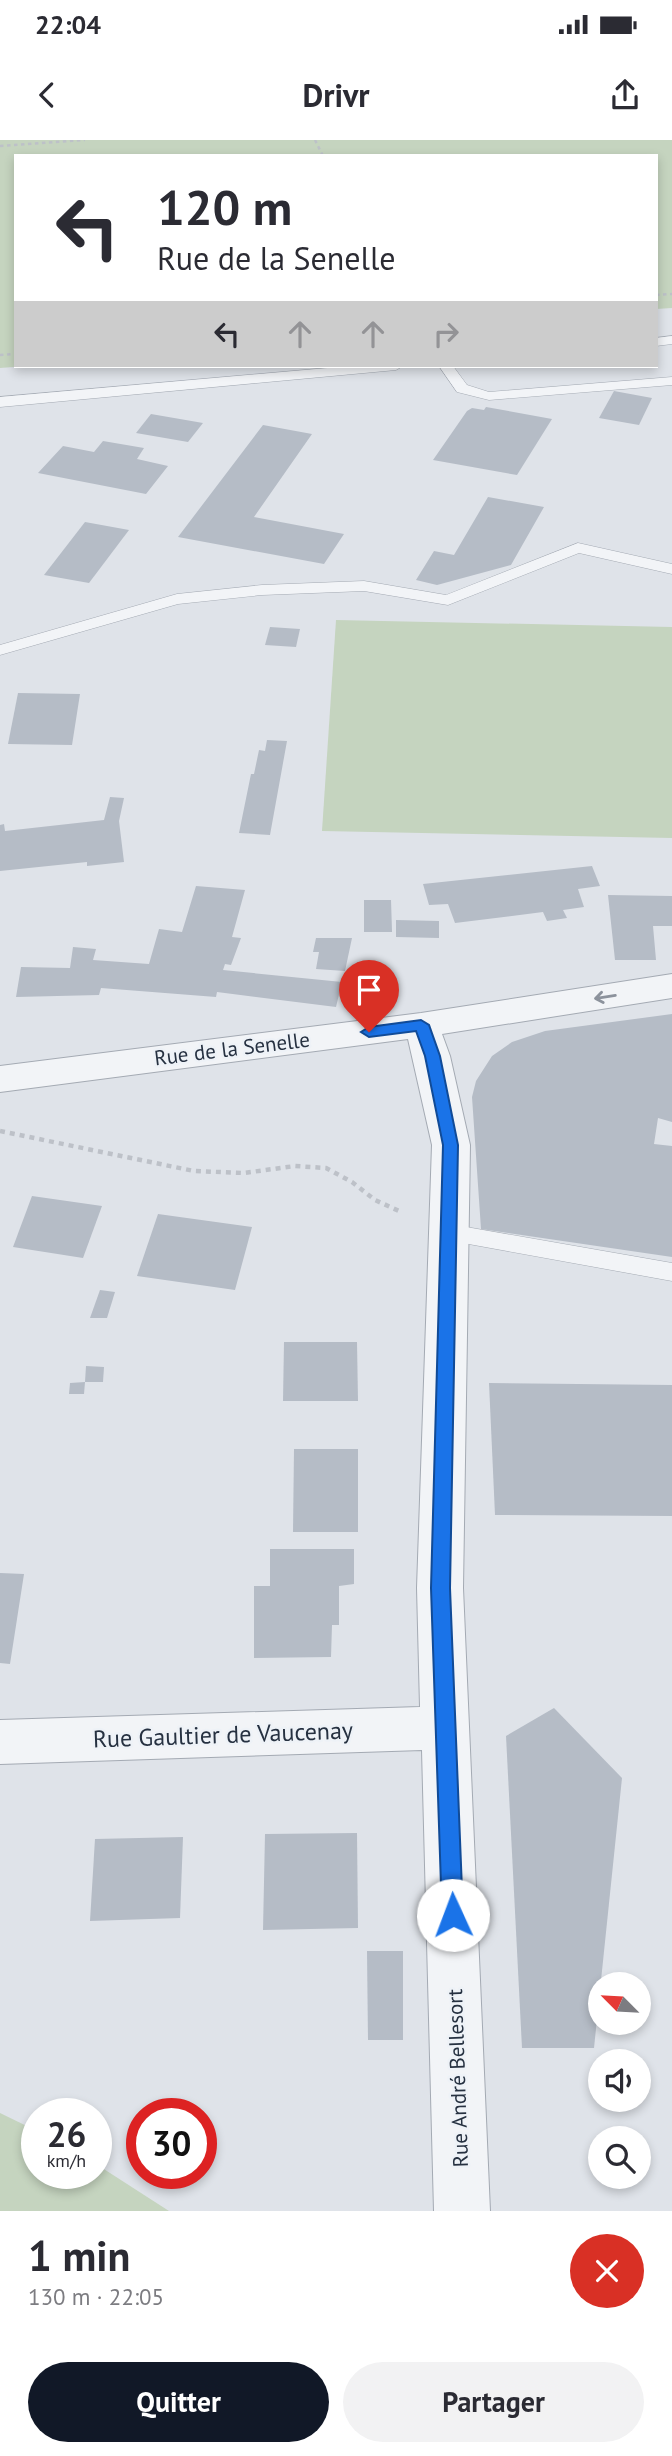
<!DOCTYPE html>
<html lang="fr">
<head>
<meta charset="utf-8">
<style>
	:root { --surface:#fff; --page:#f2f2f3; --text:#2b2b33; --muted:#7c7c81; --accent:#111827 }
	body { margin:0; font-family:"PT Sans",sans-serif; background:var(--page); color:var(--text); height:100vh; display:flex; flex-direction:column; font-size:26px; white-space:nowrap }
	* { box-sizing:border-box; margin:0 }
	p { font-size:23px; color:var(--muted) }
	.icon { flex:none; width:38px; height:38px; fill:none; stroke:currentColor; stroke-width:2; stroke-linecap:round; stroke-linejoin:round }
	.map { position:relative; height:2071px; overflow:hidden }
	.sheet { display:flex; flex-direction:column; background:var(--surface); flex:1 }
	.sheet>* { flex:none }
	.banner { position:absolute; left:14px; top:14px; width:644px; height:214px; border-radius:0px; box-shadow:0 4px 10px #0003; background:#fff; color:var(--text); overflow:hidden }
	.needle { width:46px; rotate:294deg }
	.tools { position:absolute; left:588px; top:1832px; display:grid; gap:14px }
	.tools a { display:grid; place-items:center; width:63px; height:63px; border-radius:50%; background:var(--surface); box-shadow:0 4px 10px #0003; font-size:35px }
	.speed { position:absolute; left:21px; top:1958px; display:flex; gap:14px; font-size:35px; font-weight:700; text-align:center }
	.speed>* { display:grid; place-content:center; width:91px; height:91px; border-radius:50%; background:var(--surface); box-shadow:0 4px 10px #0003; line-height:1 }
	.speed small { font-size:18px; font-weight:400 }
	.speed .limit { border:10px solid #d22; background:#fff; color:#111 }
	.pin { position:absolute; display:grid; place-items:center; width:60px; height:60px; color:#fff; margin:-72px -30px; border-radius:50% 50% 50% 0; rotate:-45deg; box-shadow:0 0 7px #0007 }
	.pin .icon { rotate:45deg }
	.me { position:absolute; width:77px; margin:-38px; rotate:358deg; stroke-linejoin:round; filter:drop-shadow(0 0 5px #0008) }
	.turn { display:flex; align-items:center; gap:24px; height:147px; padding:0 28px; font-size:32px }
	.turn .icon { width:91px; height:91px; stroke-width:2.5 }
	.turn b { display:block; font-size:49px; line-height:60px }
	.lanes { display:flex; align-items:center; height:66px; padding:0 28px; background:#0003; justify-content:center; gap:35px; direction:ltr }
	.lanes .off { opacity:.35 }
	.round { display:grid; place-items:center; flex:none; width:74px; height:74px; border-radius:37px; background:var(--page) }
	.headline { display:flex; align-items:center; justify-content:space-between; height:119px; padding:0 28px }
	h1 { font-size:42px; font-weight:600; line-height:52px }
	.cta { display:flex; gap:14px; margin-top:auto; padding:14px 28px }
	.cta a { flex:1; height:80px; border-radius:42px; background:var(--accent); color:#fff; font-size:28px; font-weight:600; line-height:80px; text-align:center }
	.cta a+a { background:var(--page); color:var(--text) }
	.status { display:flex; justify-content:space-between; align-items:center; height:49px; padding:0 35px; background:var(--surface); direction:ltr }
	.status svg { height:19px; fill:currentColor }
	header { display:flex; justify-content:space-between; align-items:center; height:91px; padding:0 28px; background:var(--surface); font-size:32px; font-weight:600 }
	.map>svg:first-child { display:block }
</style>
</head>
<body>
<div class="status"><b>22:04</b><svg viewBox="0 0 49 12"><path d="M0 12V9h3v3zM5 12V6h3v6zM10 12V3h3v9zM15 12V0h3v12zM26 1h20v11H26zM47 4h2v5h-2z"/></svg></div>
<header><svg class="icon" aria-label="back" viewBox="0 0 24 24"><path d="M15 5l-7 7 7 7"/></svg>Drivr<svg class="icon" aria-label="share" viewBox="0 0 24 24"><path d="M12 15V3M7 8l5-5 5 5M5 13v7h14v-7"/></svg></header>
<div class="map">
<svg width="672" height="2071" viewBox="0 0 672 2071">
	<rect width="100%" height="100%" fill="#dfe3e9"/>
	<!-- green -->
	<g fill="#c5d4bf">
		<path d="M0,0H672V168L656,169V16H16V226H26L0,228Z"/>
		<path d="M336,480L672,487V698L322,691Z"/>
		<path d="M0,1973L37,1991V2034H96V2024L169,2071H0Z"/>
	</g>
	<!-- building -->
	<g fill="#b5bcc6">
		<path d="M614,251L652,258L639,285L599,278Z"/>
		<path d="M486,267L552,279L517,335L433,320L467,271L472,268L484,270Z"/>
		<path d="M151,274L203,283L188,302L136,293Z"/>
		<path d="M263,285L312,294L254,377L344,394L324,424L178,397Z"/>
		<path d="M103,301L144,308L137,319L168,326L146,354L38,333L63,306L94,312Z"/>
		<path d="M488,357L544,367L511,425L437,445L416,440L434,411L454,415Z"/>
		<path d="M85,382L129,390L89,443L44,435Z"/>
		<path d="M270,487L300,489L296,507L265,505Z"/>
		<path d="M18,553L80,554L72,605L8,604Z"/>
		<path d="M267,600L287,601L270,695L239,693L251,634H254L259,610L265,611Z"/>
		<path d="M110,657L124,658L119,681L124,722L87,726V722L0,731V685L4,684L5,691L104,680Z"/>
		<path d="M592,726L600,746L578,749L584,767L563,770L567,778L547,781L543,772L455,783L448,764L429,765L423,744Z"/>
		<path d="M196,746L245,750L232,797L241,798L231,825L225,824L223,830L342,842L336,867L217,852L216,857L101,848L99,855L16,857L21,827L70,828L73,807L96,809L93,820L149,824L159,789L182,792Z"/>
		<path d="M608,755L672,756V786H653L656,820H615Z"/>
		<path d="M364,760H391L392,792H364Z"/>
		<path d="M396,780L439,781V798L396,797Z"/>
		<path d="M316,798H352L345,831L316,829L319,812H313Z"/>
		<path d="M357,822L374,824L371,837L354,835Z"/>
		<path d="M672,874V982L658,978L654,1004L672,1006V1117L481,1089L472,957L476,941L492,916L512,902L545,891Z"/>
		<path d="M32,1056L102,1066L83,1118L13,1107Z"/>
		<path d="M158,1074L252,1087L235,1150L137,1136Z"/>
		<path d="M100,1150L115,1152L107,1178H90Z"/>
		<path d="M284,1202H357L358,1261H283Z"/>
		<path d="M86,1226L104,1227L103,1242H85Z"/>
		<path d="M85,1242L84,1254H69L70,1243Z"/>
		<path d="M489,1243L672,1245V1376L495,1375Z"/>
		<path d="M294,1309H358V1392H293Z"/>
		<path d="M270,1409H354V1444L339,1446V1485H332L331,1517L254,1518V1446H270Z"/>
		<path d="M0,1433L24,1434L10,1524L0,1523Z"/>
		<path d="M554,1568L622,1638L594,1908H522L506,1596Z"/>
		<path d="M357,1693L358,1788L263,1790L265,1694Z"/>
		<path d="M183,1697L180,1778L90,1781L95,1699Z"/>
		<path d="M367,1811H403V1900H368Z"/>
	</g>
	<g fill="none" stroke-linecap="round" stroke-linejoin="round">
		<!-- lane casing -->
		<g stroke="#a4aab3" stroke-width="1">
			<g id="lane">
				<path d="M672,196V204L656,206V198Z"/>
				<path d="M350,226H403L396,230L0,267V257Z"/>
				<path d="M439,226H453L467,245L489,252L672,237V245L489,260L457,252Z"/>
				<path d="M578,403L672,424V434L579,413L448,465L364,451L262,455L178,464L0,515V505L177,454L262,445L364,441L446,455Z"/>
				<path d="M449,1084L672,1123V1141L441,1099L437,1093L441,1087Z"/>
			</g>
		</g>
		<!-- street casing -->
		<g stroke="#a4aab3" stroke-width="2">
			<path id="street" d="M672,834V858L442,894L450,916L470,1005L463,1448L490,2071H434L422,1610L0,1624V1580L420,1567L417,1448L432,1005L408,899L0,952V926L421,873Z"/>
		</g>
		<!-- path-far1 -->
		<g stroke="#bdc1c8" stroke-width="2.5" stroke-dasharray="3.5 3.5" stroke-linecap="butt">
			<path d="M315,0L323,16"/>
			<path d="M0,6L85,0"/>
			<path d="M656,155L672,154"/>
			<path d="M0,215L16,214"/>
		</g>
		<!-- path -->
		<path stroke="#bdc1c8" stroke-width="4.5" stroke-dasharray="5 5" stroke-linecap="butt" d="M0,991L194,1031L244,1033L295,1026L326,1028L352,1042L375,1060L399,1071"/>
		<!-- lane -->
		<use href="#lane" fill="#f2f4f7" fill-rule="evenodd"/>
		<!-- street -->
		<use href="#street" fill="#f2f4f7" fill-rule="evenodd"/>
	</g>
	<!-- one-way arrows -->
	<defs><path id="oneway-shaft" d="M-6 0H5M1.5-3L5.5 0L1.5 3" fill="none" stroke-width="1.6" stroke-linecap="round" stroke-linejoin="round" transform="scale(1.75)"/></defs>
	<use stroke="#8c929c" href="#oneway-shaft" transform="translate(605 857) rotate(171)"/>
	<!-- route -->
	<path fill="#1a73e8" stroke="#114b97" stroke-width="2" d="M421,880L429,885L440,916L458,1005L450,1448L463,1775L460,1782L453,1785L445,1782L442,1775L431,1448L443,1005L425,916L416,891L369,897L361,892L369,887Z"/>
	<g text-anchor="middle" stroke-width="5" stroke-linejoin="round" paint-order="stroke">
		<!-- street labels -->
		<g font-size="21" fill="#263141" stroke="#eef2f7">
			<text transform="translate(232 909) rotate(-7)" y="7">Rue de la Senelle</text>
			<text transform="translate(458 1938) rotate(-92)" y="7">Rue André Bellesort</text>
		</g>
		<!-- near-street labels -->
		<g font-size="24" fill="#263141" stroke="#eef2f7">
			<text transform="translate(223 1595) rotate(-2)" y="8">Rue Gaultier de Vaucenay</text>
		</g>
	</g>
</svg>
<div class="tools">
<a><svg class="needle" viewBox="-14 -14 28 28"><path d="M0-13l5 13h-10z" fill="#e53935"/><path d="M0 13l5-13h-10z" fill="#7c7c81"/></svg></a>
<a><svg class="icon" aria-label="sound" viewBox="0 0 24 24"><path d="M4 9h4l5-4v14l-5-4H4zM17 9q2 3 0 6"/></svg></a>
<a><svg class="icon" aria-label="search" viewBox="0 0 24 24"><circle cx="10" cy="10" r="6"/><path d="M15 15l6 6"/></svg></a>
</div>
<div class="speed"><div>26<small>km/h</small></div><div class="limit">30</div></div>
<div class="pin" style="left:369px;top:892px;background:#d93025"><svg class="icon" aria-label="arrive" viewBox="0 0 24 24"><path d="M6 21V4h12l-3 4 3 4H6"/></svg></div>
<svg class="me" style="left:453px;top:1775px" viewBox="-20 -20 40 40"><circle r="19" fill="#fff"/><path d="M0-13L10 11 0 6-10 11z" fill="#1a73e8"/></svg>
<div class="banner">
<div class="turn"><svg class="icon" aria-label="left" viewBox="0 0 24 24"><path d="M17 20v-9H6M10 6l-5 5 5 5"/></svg><div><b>120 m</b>Rue de la Senelle</div></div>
<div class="lanes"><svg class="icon" aria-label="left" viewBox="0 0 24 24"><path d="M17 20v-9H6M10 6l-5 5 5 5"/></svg><svg class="icon off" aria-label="ahead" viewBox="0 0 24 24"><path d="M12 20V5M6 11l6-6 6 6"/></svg><svg class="icon off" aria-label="ahead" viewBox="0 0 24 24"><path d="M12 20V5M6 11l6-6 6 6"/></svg><svg class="icon off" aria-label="right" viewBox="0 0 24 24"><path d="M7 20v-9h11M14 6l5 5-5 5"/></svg></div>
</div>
</div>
<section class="sheet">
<div class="headline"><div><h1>1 min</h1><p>130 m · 22:05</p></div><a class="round" style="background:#d93025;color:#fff"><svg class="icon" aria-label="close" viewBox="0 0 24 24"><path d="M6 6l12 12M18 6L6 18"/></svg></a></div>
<div class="cta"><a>Quitter</a><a>Partager</a></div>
</section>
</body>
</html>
